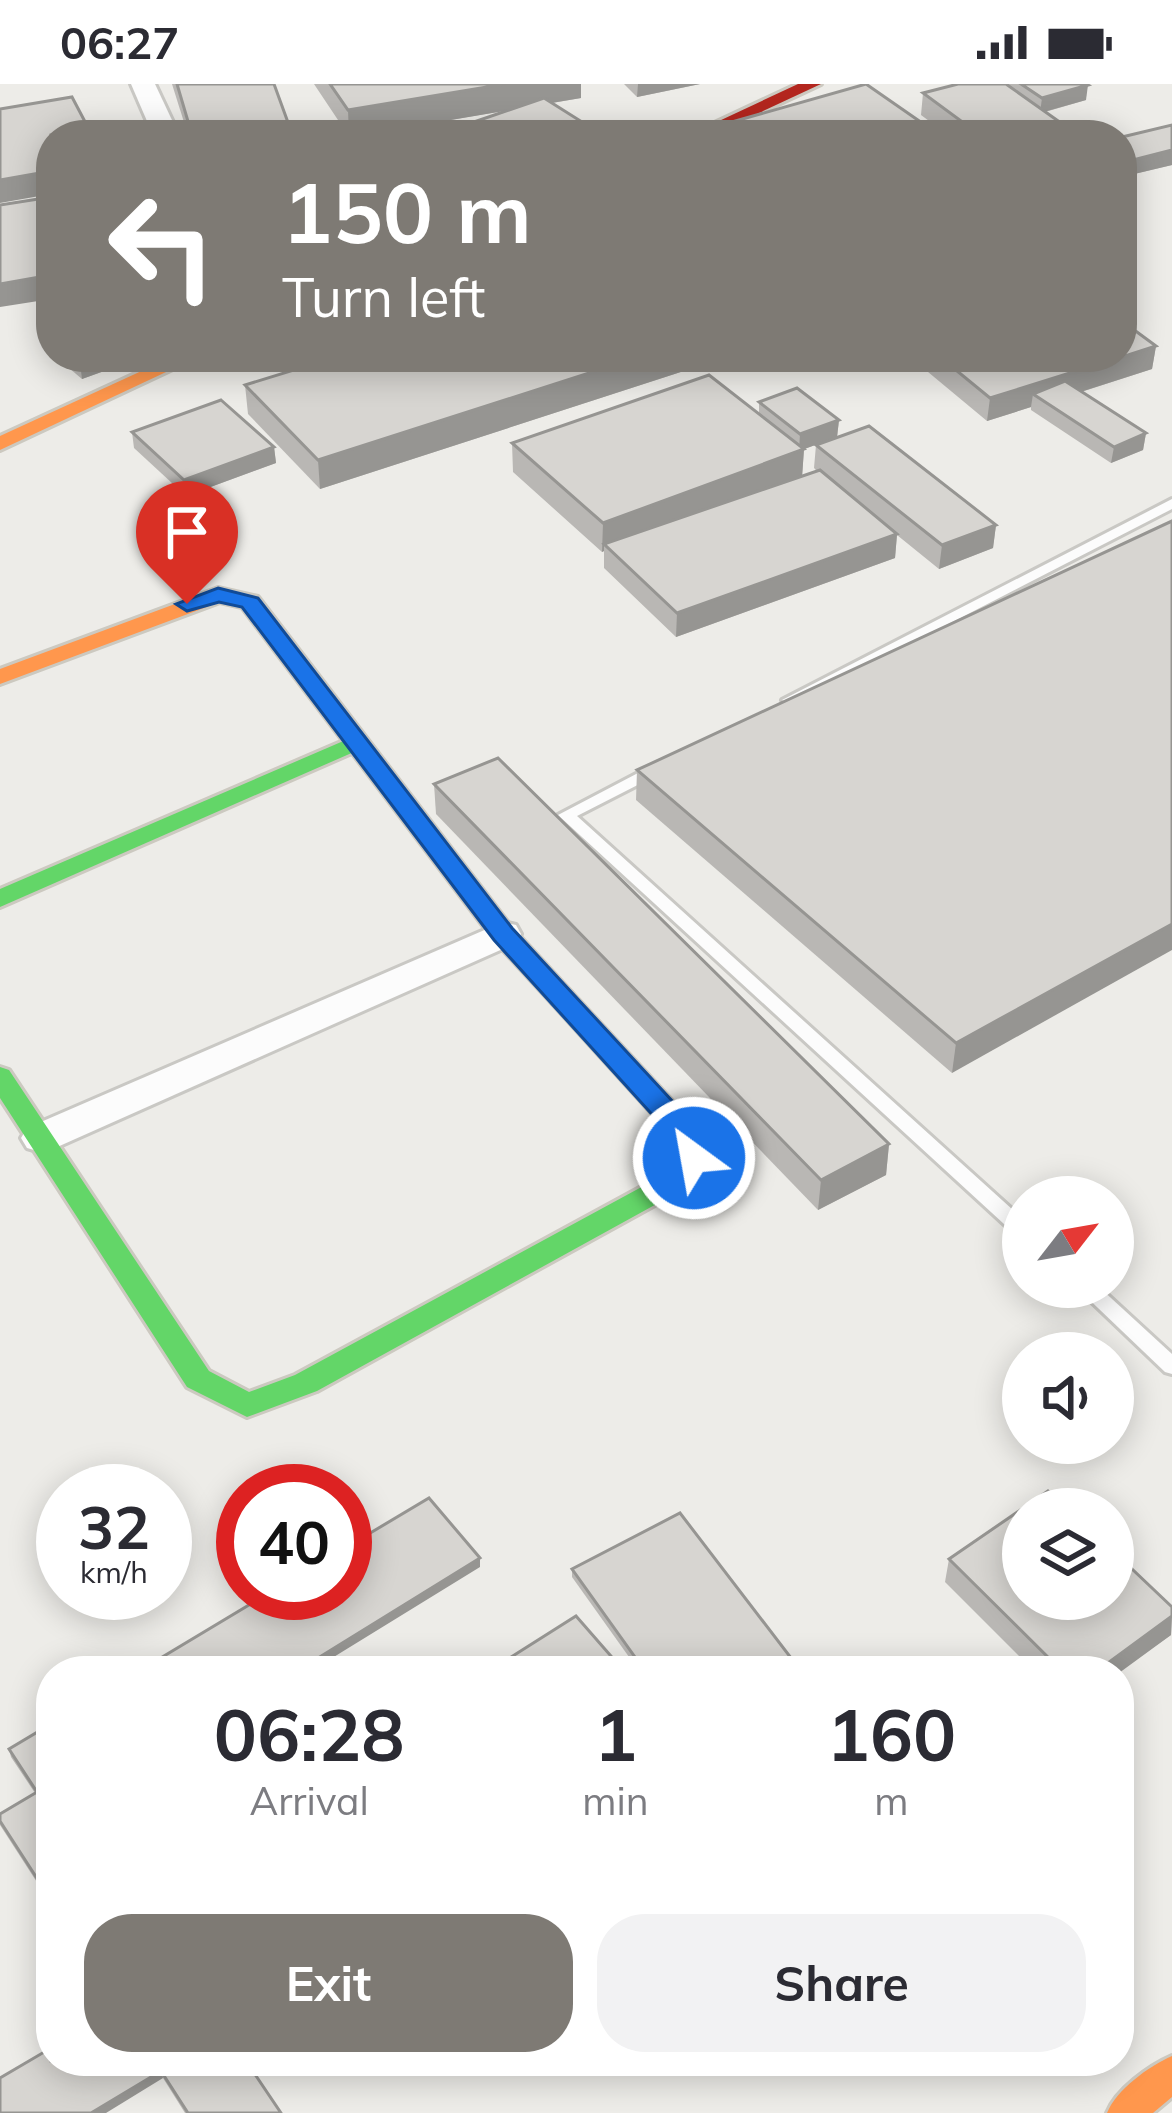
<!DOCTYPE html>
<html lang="en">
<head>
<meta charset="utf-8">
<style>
	:root { --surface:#fff; --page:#f2f2f3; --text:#2b2b33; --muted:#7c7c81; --accent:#7e7a74 }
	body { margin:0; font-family:Mulish,sans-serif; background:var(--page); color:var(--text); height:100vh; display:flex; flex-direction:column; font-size:45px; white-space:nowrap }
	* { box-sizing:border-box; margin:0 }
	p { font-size:39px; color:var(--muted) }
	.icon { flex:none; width:66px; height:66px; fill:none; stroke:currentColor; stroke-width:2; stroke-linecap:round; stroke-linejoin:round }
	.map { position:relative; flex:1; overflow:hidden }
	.side { position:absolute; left:36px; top:1572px; width:1098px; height:420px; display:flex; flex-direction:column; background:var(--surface); border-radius:48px; box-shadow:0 6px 30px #0003 }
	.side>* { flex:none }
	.top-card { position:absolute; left:36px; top:36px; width:1101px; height:252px; border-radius:48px; box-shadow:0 6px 30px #0003; background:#7e7a74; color:#fff; overflow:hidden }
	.needle { width:78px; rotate:59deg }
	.buttons { position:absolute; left:1002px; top:1092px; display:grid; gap:24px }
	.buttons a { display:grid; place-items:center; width:132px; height:132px; border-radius:50%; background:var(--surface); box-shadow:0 6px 30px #0003; font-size:60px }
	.speed { position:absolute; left:36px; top:1380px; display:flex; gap:24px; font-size:60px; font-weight:700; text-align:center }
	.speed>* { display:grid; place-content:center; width:156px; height:156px; border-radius:50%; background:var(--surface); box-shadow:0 6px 30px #0003; line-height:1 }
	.speed small { font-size:30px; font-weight:400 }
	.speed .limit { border:18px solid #d22; background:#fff; color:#111 }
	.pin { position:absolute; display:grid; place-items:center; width:102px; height:102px; color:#fff; margin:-123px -51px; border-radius:50% 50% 50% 0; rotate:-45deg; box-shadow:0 0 12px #0007 }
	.pin .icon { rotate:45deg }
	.me { position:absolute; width:132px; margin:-66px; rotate:328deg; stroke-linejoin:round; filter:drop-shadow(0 0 9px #0008) }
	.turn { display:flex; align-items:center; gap:42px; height:252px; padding:0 48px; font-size:54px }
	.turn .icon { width:156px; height:156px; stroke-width:2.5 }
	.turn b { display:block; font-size:84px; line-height:102px }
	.eta { display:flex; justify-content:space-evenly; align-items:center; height:204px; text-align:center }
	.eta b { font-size:72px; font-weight:700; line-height:84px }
	.button { display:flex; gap:24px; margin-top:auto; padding:24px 48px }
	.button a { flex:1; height:138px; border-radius:48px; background:var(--accent); color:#fff; font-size:48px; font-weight:700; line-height:138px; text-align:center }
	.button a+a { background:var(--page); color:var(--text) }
	.status { display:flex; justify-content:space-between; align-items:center; height:84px; padding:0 60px; background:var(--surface); direction:ltr }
	.status svg { height:33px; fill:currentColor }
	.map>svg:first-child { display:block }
</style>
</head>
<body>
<div class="status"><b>06:27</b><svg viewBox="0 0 49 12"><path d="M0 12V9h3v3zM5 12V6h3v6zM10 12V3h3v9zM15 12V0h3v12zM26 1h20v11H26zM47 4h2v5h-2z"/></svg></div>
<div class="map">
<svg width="1172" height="2029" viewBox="0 0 1172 2029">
	<rect width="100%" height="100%" fill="#edece8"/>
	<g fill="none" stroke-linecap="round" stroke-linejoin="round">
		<!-- lane casing -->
		<g stroke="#c9c8c4" stroke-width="6">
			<g id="lane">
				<path d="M1172,415V425L795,619L790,621L782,616Z"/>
				<path d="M659,678L665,679L667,683L665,687L577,732L1023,1135V1153L1016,1151L558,731Z"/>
				<path d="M1076,1203H1099L1172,1270V1290L1165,1288Z"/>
			</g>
		</g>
		<!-- street casing -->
		<g stroke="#c9c8c4" stroke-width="6">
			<g id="street">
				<path d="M131,0H155L179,51H153Z"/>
				<path d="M503,838L516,841L521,850L516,859L55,1064L41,1068L27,1064L21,1054L27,1044Z"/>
			</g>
		</g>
		<!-- fast casing -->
		<g stroke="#ccc9c0" stroke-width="6">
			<g id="fast">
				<path d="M355,652L367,659L363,664L0,823V805Z"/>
				<path d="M562,905L571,908L701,1048L708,1074L691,1101L317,1307L247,1333L187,1303L0,1014V983L9,986L209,1287L249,1308L295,1291L671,1087L680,1073L678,1058L553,920L549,914L553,908Z"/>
			</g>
		</g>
		<!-- slow casing -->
		<g stroke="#ccc9c0" stroke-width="6">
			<g id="slow">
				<path d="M172,273H198L0,366V352Z"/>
				<path d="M218,504L258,513L512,844L571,908L575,914L571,920H553L494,856L242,523L220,518L0,600V585Z"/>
				<path d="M1172,1972V2013L1153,2029H1107C1116,2006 1149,1982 1172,1972Z"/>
			</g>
		</g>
		<!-- jam casing -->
		<g stroke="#ccc9c0" stroke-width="6">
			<path id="jam" d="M798,0H821L712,51H689Z"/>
		</g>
		<!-- lane -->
		<use href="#lane" fill="#fcfcfc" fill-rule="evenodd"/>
		<!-- street -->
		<use href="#street" fill="#fcfcfc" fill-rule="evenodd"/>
		<!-- fast -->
		<use href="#fast" fill="#63d668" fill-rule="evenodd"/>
		<!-- slow -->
		<use href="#slow" fill="#ff974d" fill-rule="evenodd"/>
		<!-- jam -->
		<use href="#jam" fill="#b3261e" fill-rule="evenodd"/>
	</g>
	<!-- wall -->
	<g fill="#b9b7b4">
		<path d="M172,0H274L291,51H188Z"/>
		<path d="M314,0H581V14L552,19L590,43V51H436L509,26L362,51H348Z"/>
		<path d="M624,0H700L637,13Z"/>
		<path d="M958,0H1086V16L1045,28L1078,51H948L921,31L923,9Z"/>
		<path d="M1172,41V81L1130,91L1122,85V53Z"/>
		<path d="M1156,262L1152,285L1081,308L1146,349L1143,366L1111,379L1031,326V323L987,337L910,273H1122Z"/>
		<path d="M56,273H143L82,295Z"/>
		<path d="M336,273H727L320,405L248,330L245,301Z"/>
		<path d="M759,318L839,336L837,353L804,365L802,392L817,387L814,384L816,361L996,441L993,464L939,485L897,451L895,474L676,553L604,484V467L602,468L513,388L512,359L759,329Z"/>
		<path d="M132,348L274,363L276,379L186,412L134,364Z"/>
		<path d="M1172,437L952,989L636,716L637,686Z"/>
		<path d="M434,700L889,1060L886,1091L818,1126L436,730Z"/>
		<path d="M949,1475L1172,1523L1171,1551L1119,1587H1034L945,1498Z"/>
		<path d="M572,1485L801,1587H639L572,1493Z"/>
		<path d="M51,1640V1820L0,1741V1730L35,1709L11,1673L9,1665Z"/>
		<path d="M51,1964L246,1977L281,2029H185L163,1994Z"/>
	</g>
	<!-- shaded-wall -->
	<g fill="#969592">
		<path d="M505,0H581V14L362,51H349L348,26Z"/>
		<path d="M638,0H700L637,13Z"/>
		<path d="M1088,1L1086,16L1040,29L1042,14Z"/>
		<path d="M925,41L924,51H892Z"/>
		<path d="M590,43V51H566Z"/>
		<path d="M290,44L291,51H226Z"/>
		<path d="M1172,66V81L1130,91L1133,76Z"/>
		<path d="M51,87V110L0,119V96Z"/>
		<path d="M51,191V215L0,223V200Z"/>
		<path d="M1156,262L1152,285L1046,319L1033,310L1031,323L987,337L990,314Z"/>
		<path d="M96,273H143L82,295L80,279Z"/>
		<path d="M639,273H727L320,405L318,376Z"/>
		<path d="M839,336L837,353L799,367L800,350Z"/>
		<path d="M1146,349L1143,366L1111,379L1114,363Z"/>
		<path d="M274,363L276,379L186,412L184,396Z"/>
		<path d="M804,365L802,394L604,460V467L602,468L603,439Z"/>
		<path d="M996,441L993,464L939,485L942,461Z"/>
		<path d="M897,450L895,474L676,553L677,529Z"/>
		<path d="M1172,840V866L952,989L956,959Z"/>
		<path d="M889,1060L886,1091L818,1126L821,1096Z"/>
		<path d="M480,1474V1483L311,1587H297Z"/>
		<path d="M1172,1532L1171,1551L1119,1589V1587H1097Z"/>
		<path d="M161,1987L163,1994L106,2029H91Z"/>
	</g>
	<!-- building -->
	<g fill="#d7d5d1" stroke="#969592" stroke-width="3">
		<path d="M177,0H274L290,44L226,51H192Z"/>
		<path d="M330,0H505L348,26Z"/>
		<path d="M866,0L925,41L892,51H695L693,49Z"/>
		<path d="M958,0H1006L1078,51H980L923,9Z"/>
		<path d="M1021,0H1086L1088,1L1042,14Z"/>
		<path d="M72,13L92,51H51V87L0,96V25Z"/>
		<path d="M544,14L590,43L566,51H436Z"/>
		<path d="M1172,41V66L1133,76L1122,68V53Z"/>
		<path d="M51,113V191L0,200V121Z"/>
		<path d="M1122,237L1156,262L1122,273Z"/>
		<path d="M73,273H96L80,279Z"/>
		<path d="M336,273H639L318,376L245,301Z"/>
		<path d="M940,273H1121L990,314Z"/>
		<path d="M709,291L804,365L603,439L512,359Z"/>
		<path d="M1065,297L1146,349L1114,363L1033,310Z"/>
		<path d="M797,304L839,336L800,350L759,318Z"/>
		<path d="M221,316L274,363L184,396L132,348Z"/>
		<path d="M869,342L996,441L942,461L816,361Z"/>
		<path d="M820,386L897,450L677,529L604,460Z"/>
		<path d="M1172,437V840L956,959L637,686Z"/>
		<path d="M498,674L889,1060L821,1096L434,700Z"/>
		<path d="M1048,1407L1068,1425H1023V1515H1113V1467L1172,1523V1532L1097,1587H1062L949,1475Z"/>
		<path d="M429,1414L480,1474L297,1587H139L269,1509H345V1464Z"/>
		<path d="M680,1429L801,1587H645L572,1485Z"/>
		<path d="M576,1532L624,1587H489Z"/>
		<path d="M51,1640V1816L0,1737V1730L37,1708L9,1665Z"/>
		<path d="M51,1964V1977H246L281,2029H188L161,1987L91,2029H0V1994Z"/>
	</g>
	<!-- route -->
	<path fill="#1a73e8" stroke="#114b97" stroke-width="3" d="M218,504L258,514L512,844L701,1048L708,1074L703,1081H684L677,1058L494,856L242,523L219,518L187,527L176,520Z"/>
</svg>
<div class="buttons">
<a><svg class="needle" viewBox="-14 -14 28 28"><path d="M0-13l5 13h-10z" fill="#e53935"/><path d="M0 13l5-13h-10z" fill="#7c7c81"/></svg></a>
<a><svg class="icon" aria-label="sound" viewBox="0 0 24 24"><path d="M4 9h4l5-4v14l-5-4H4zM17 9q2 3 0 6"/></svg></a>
<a><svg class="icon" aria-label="layers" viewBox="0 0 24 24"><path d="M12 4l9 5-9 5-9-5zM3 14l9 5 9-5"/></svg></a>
</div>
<div class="speed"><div>32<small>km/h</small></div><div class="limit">40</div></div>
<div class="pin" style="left:187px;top:520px;background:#d93025"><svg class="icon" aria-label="arrive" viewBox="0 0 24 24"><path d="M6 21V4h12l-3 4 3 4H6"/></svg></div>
<svg class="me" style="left:694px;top:1074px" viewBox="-20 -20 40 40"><circle r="17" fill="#1a73e8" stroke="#fff" stroke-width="3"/><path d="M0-11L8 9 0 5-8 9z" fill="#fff"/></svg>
<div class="top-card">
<div class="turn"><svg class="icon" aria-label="left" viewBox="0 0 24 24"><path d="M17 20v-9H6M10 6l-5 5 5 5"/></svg><div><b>150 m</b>Turn left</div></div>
</div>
<section class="side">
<div class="eta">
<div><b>06:28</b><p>Arrival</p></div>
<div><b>1</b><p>min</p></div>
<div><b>160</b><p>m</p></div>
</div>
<div class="button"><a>Exit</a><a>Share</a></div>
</section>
</div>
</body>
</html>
